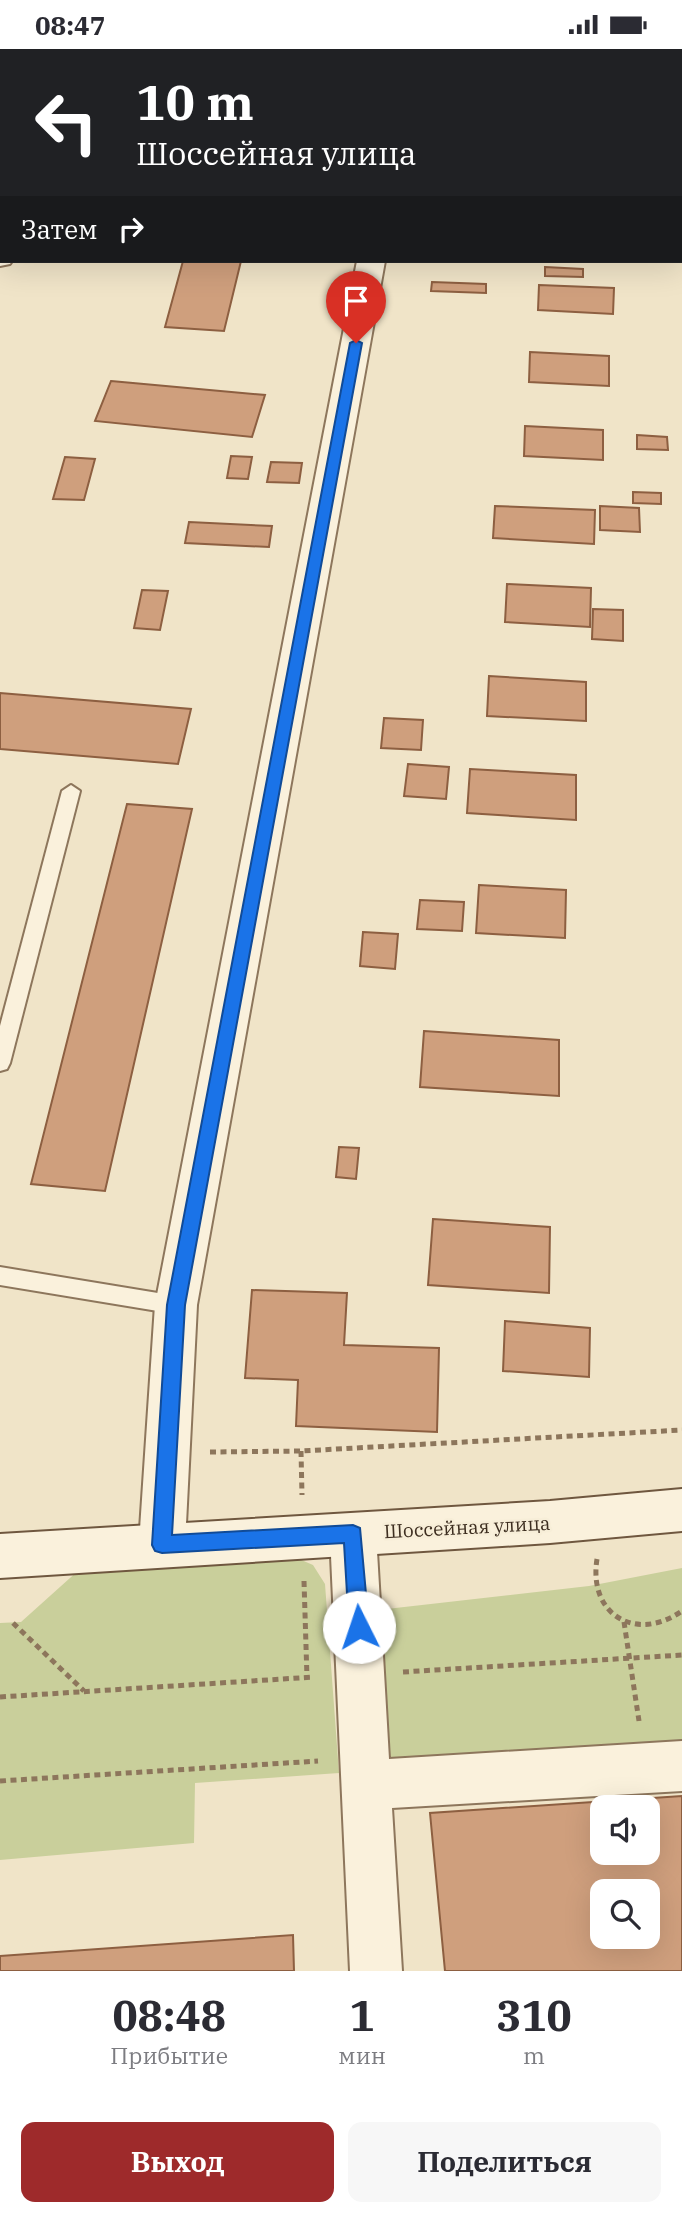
<!DOCTYPE html>
<html lang="ru">
<head>
<meta charset="utf-8">
<style>
	:root { --surface:#fff; --page:#f7f7f7; --text:#2b2b33; --muted:#7c7c81; --accent:#9e2a2b }
	body { margin:0; font-family:"IBM Plex Serif",serif; background:var(--page); color:var(--text); height:100vh; display:flex; flex-direction:column; font-size:26px; white-space:nowrap }
	* { box-sizing:border-box; margin:0 }
	p { font-size:23px; color:var(--muted) }
	.icon { flex:none; width:38px; height:38px; fill:none; stroke:currentColor; stroke-width:2; stroke-linecap:round; stroke-linejoin:round }
	.map { position:relative; height:1922px; overflow:hidden }
	.panel { display:flex; flex-direction:column; background:var(--surface); flex:1 }
	.panel>* { flex:none }
	.guide { position:absolute; left:0px; top:0px; width:682px; height:214px; box-shadow:0 7px 28px #0002; background:#202124; color:#fff; overflow:hidden }
	.tools { position:absolute; left:590px; top:1746px; display:grid; gap:14px }
	.tools a { display:grid; place-items:center; width:70px; height:70px; border-radius:14px; background:var(--surface); box-shadow:0 7px 28px #0002; font-size:35px }
	.pin { position:absolute; display:grid; place-items:center; width:60px; height:60px; color:#fff; margin:-72px -30px; border-radius:50% 50% 50% 0; rotate:-45deg; box-shadow:0 0 7px #0007 }
	.pin .icon { rotate:45deg }
	.me { position:absolute; width:77px; margin:-38px; rotate:356deg; stroke-linejoin:round; filter:drop-shadow(0 0 5px #0008) }
	.turn { display:flex; align-items:center; gap:24px; height:147px; padding:0 21px; font-size:32px }
	.turn .icon { width:91px; height:91px; stroke-width:2.5 }
	.turn b { display:block; font-size:49px; line-height:60px }
	.then { display:flex; align-items:center; height:66px; padding:0 21px; background:#0003; gap:14px; font-size:26px }
	.eta { display:flex; justify-content:space-evenly; align-items:center; height:119px; text-align:center }
	.eta b { font-size:42px; font-weight:700; line-height:49px }
	.action { display:flex; gap:14px; margin-top:auto; padding:14px 21px }
	.action a { flex:1; height:80px; border-radius:14px; background:var(--accent); color:#fff; font-size:28px; font-weight:700; line-height:80px; text-align:center }
	.action a+a { background:var(--page); color:var(--text) }
	.status { display:flex; justify-content:space-between; align-items:center; height:49px; padding:0 35px; background:var(--surface); direction:ltr }
	.status svg { height:19px; fill:currentColor }
	.map>svg:first-child { display:block }
</style>
</head>
<body>
<div class="status"><b>08:47</b><svg viewBox="0 0 49 12"><path d="M0 12V9h3v3zM5 12V6h3v6zM10 12V3h3v9zM15 12V0h3v12zM26 1h20v11H26zM47 4h2v5h-2z"/></svg></div>
<div class="map">
<svg width="682" height="1922" viewBox="0 0 682 1922">
	<rect width="100%" height="100%" fill="#f0e4c8"/>
	<!-- green -->
	<g fill="#c9cf9b">
		<path d="M292,1507L313,1516L325,1535L339,1724L195,1734L194,1794L0,1811V1574L21,1573L80,1520Z"/>
		<path d="M682,1519V1699L379,1716L369,1562L589,1537Z"/>
	</g>
	<!-- building -->
	<g fill="#cf9f7d" stroke="#8d5f41" stroke-width="2" fill-rule="evenodd">
		<path d="M183,212H241L224,282L165,278Z"/>
		<path d="M545,218L583,220V228L545,227Z"/>
		<path d="M432,233L486,235V244L431,242Z"/>
		<path d="M539,236L614,239L613,265L538,261Z"/>
		<path d="M530,303L609,307V337L529,333Z"/>
		<path d="M111,332L265,346L252,388L95,372Z"/>
		<path d="M525,377L603,381V411L524,407Z"/>
		<path d="M637,386L667,388L668,401L637,400Z"/>
		<path d="M231,407L252,408L248,430L227,429Z"/>
		<path d="M65,408L95,410L84,451L53,450Z"/>
		<path d="M271,413L302,414L299,434L267,433Z"/>
		<path d="M633,443L661,444V455L633,454Z"/>
		<path d="M495,457L595,461L594,495L493,489Z"/>
		<path d="M600,457L639,459L640,483L600,481Z"/>
		<path d="M189,473L272,477L269,498L185,494Z"/>
		<path d="M507,535L591,539L590,578L505,573Z"/>
		<path d="M142,541L168,542L160,581L134,579Z"/>
		<path d="M593,560L623,561V592L592,590Z"/>
		<path d="M489,627L586,633V672L487,667Z"/>
		<path d="M0,644L191,660L178,715L0,700Z"/>
		<path d="M384,669L423,671L421,701L381,699Z"/>
		<path d="M408,715L449,718L446,750L404,747Z"/>
		<path d="M470,720L576,726V771L467,764Z"/>
		<path d="M127,755L192,760L105,1142L31,1135Z"/>
		<path d="M479,836L566,841L565,889L476,884Z"/>
		<path d="M420,851L464,853L462,882L417,880Z"/>
		<path d="M363,883L398,885L395,920L360,917Z"/>
		<path d="M424,982L559,991V1047L420,1038Z"/>
		<path d="M339,1098L359,1099L356,1130L336,1128Z"/>
		<path d="M433,1170L550,1178L549,1244L428,1236Z"/>
		<path d="M252,1241L347,1244L344,1296L439,1299L437,1383L296,1377L298,1331L245,1329Z"/>
		<path d="M505,1272L590,1279L589,1328L503,1322Z"/>
		<path d="M682,1747V1922H445L430,1764ZM602,1759H648V1804H602ZM602,1843H648V1888H602Z"/>
		<path d="M293,1886L294,1922H0V1907Z"/>
	</g>
	<g fill="none" stroke-linecap="round" stroke-linejoin="round">
		<!-- lane casing -->
		<g stroke="#8d765c" stroke-width="4">
			<g id="lane">
				<path d="M0,0H22L23,2L2,3Z"/>
				<path d="M558,0H570L571,2H559Z"/>
				<path d="M71,736L80,742L10,1014L7,1020L0,1022V977L62,742Z"/>
				<path d="M0,1218L176,1247L184,1249L187,1256L184,1263L176,1265L0,1236Z"/>
			</g>
		</g>
		<!-- street casing -->
		<g stroke="#8d765c" stroke-width="4">
			<g id="street">
				<path d="M134,0H158L133,2Z"/>
				<rect x="681" y="149" width="1" height="37"/>
				<path d="M0,198L2,212H12L10,215L0,217Z"/>
				<path d="M357,212H385L197,1256L185,1495L178,1510L162,1517L146,1510L139,1495L155,1256Z"/>
				<path d="M353,1464L369,1470L376,1485L389,1710L682,1692V1742L392,1759L402,1922H350L330,1485L337,1470Z"/>
			</g>
		</g>
		<!-- secondary casing -->
		<g stroke="#6f573f" stroke-width="4">
			<path id="secondary" d="M682,1440V1482L550,1494L0,1529V1485L550,1452Z"/>
		</g>
		<!-- path -->
		<g stroke="#8d765c" stroke-width="5" stroke-dasharray="6 4.5" stroke-linecap="butt">
			<path d="M301,1402L302,1446"/>
			<path d="M210,1403L301,1402L682,1381"/>
			<path d="M597,1510C588,1566 636,1594 682,1562"/>
			<path d="M304,1532L307,1629"/>
			<path d="M624,1573L639,1672"/>
			<path d="M13,1574L84,1642"/>
			<path d="M403,1623L682,1606"/>
			<path d="M0,1648L314,1628"/>
			<path d="M0,1732L318,1712"/>
		</g>
		<!-- lane -->
		<use href="#lane" fill="#faf1dc" fill-rule="evenodd"/>
		<!-- street -->
		<use href="#street" fill="#faf1dc" fill-rule="evenodd"/>
		<!-- secondary -->
		<use href="#secondary" fill="#faf1dc" fill-rule="evenodd"/>
	</g>
	<!-- route -->
	<path fill="#1a73e8" stroke="#114b97" stroke-width="2" d="M356,291L362,294L185,1256L172,1486L353,1476L360,1479L369,1578L366,1585L359,1588L352,1585L349,1578L344,1494L162,1504L155,1502L152,1496L167,1256L350,294Z"/>
	<g text-anchor="middle" stroke-width="5" stroke-linejoin="round" paint-order="stroke">
		<!-- street labels -->
		<g font-size="19" fill="#3d2e20" stroke="#f7eed8">
			<text transform="translate(467 1478) rotate(-3)" y="7">Шоссейная улица</text>
		</g>
	</g>
</svg>
<div class="tools">
<a><svg class="icon" aria-label="sound" viewBox="0 0 24 24"><path d="M4 9h4l5-4v14l-5-4H4zM17 9q2 3 0 6"/></svg></a>
<a><svg class="icon" aria-label="search" viewBox="0 0 24 24"><circle cx="10" cy="10" r="6"/><path d="M15 15l6 6"/></svg></a>
</div>
<div class="pin" style="left:356px;top:294px;background:#d93025"><svg class="icon" aria-label="arrive" viewBox="0 0 24 24"><path d="M6 21V4h12l-3 4 3 4H6"/></svg></div>
<svg class="me" style="left:359px;top:1578px" viewBox="-20 -20 40 40"><circle r="19" fill="#fff"/><path d="M0-13L10 11 0 6-10 11z" fill="#1a73e8"/></svg>
<div class="guide">
<div class="turn"><svg class="icon" aria-label="left" viewBox="0 0 24 24"><path d="M17 20v-9H6M10 6l-5 5 5 5"/></svg><div><b>10 m</b>Шоссейная улица</div></div>
<div class="then">Затем<svg class="icon" aria-label="right" viewBox="0 0 24 24"><path d="M7 20v-9h11M14 6l5 5-5 5"/></svg></div>
</div>
</div>
<section class="panel">
<div class="eta">
<div><b>08:48</b><p>Прибытие</p></div>
<div><b>1</b><p>мин</p></div>
<div><b>310</b><p>m</p></div>
</div>
<div class="action"><a>Выход</a><a>Поделиться</a></div>
</section>
</body>
</html>
